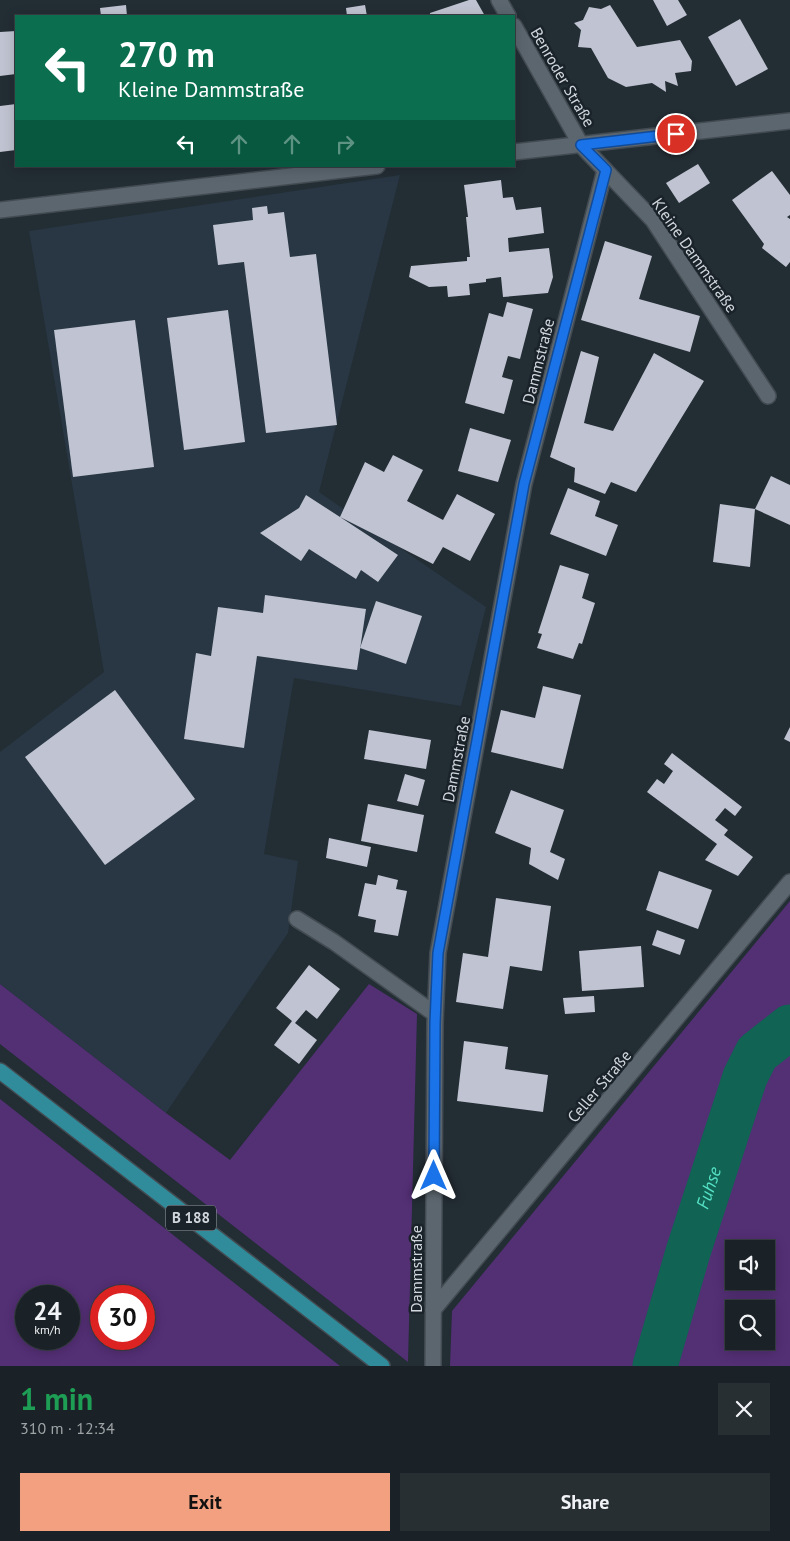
<!DOCTYPE html>
<html lang="en">
<head>
<meta charset="utf-8">
<style>
	:root { --surface:#1a2227; --page:#272f33; --text:#f1f3f6; --muted:#9fa4a7; --line:#383f44; --accent:#f2a080 }
	body { margin:0; font-family:"PT Sans",sans-serif; background:var(--page); color:var(--text); height:100vh; display:flex; flex-direction:column; font-size:19px; white-space:nowrap }
	* { box-sizing:border-box; margin:0 }
	p { font-size:16px; color:var(--muted) }
	.icon { flex:none; width:28px; height:28px; fill:none; stroke:currentColor; stroke-width:2; stroke-linecap:round; stroke-linejoin:round }
	.map { position:relative; height:1366px; overflow:hidden }
	.panel { display:flex; flex-direction:column; background:var(--surface); flex:1 }
	.panel>* { flex:none }
	.guide { position:absolute; left:15px; top:15px; width:500px; height:152px; border-radius:0px; box-shadow:0 2px 12px #0003,0 0 0 1px var(--line); background:#0b6e4f; color:#fff; overflow:hidden }
	.buttons { position:absolute; left:725px; top:1240px; display:grid; gap:10px }
	.buttons a { display:grid; place-items:center; width:50px; height:50px; border-radius:0px; background:var(--surface); box-shadow:0 2px 12px #0003,0 0 0 1px var(--line); font-size:25px }
	.speed { position:absolute; left:15px; top:1285px; display:flex; gap:10px; font-size:25px; font-weight:700; text-align:center }
	.speed>* { display:grid; place-content:center; width:65px; height:65px; border-radius:50%; background:var(--surface); box-shadow:0 2px 12px #0003,0 0 0 1px var(--line); line-height:1 }
	.speed small { font-size:12px; font-weight:400 }
	.speed .limit { border:8px solid #d22; background:#fff; color:#111 }
	.pin { position:absolute; display:grid; place-items:center; width:42px; height:42px; color:#fff; margin:-21px; border:2px solid #fff; border-radius:50%; box-shadow:0 1px 5px #0007 }
	.me { position:absolute; width:55px; margin:-28px; rotate:0deg; stroke-linejoin:round; filter:drop-shadow(0 0 4px #0008) }
	.turn { display:flex; align-items:center; gap:18px; height:105px; padding:0 20px; font-size:22px }
	.turn .icon { width:65px; height:65px; stroke-width:2.5 }
	.turn b { display:block; font-size:35px; line-height:42px }
	.lanes { display:flex; align-items:center; height:48px; padding:0 20px; background:#0003; justify-content:center; gap:25px; direction:ltr }
	.lanes .off { opacity:.35 }
	.round { display:grid; place-items:center; flex:none; width:52px; height:52px; border-radius:0px; background:var(--page) }
	.summary { display:flex; align-items:center; justify-content:space-between; height:85px; padding:0 20px }
	h1 { font-size:30px; font-weight:700; line-height:38px; color:#1e9e55 }
	.action { display:flex; gap:10px; margin-top:auto; padding:10px 20px }
	.action a { flex:1; height:58px; border-radius:0px; background:var(--accent); color:#111; font-size:20px; font-weight:700; line-height:58px; text-align:center }
	.action a+a { background:var(--page); color:var(--text) }
	.map>svg:first-child { display:block }
</style>
</head>
<body>
<div class="map">
<svg width="790" height="1366" viewBox="0 0 790 1366">
	<rect width="100%" height="100%" fill="#232d34"/>
	<!-- built -->
	<path fill="#283743" d="M400,175L319,492L486,607L461,706L294,678L264,854L298,861L288,933L166,1113L0,984V752L104,672L29,231Z"/>
	<!-- green -->
	<g fill="#532f74" fill-rule="evenodd">
		<path d="M790,901V1018L733,1060L639,1366H450L452,1311Z"/>
		<path d="M0,984L166,1113L230,1160L369,984L417,1014L408,1362L0,1044Z"/>
		<path d="M790,1043V1366H672L762,1065ZM734,1249H766V1281H734ZM734,1309H766V1341H734Z"/>
		<path d="M0,1099L340,1366H0ZM26,1296H69V1339H26ZM144,1296V1339H101V1296Z"/>
	</g>
	<g fill="none" stroke-linecap="round" stroke-linejoin="round">
		<!-- river -->
		<path stroke="#116354" stroke-width="45" id="s1" d="M655,1366L688,1252L745,1077L757,1053L790,1027"/>
	</g>
	<!-- building -->
	<g fill="#c0c3d1">
		<path d="M469,0H476L485,16H430V13Z"/>
		<path d="M653,0H678L687,15L667,26Z"/>
		<path d="M126,5L127,16H101L100,8Z"/>
		<path d="M365,5L367,16H347L346,8Z"/>
		<path d="M610,5L637,47L680,40L692,61L691,71L675,73L678,86L665,81L666,92L652,83L626,87L608,78L591,48L578,47L581,30L574,23L583,20L589,7L601,9Z"/>
		<path d="M740,19L768,69L736,86L708,37Z"/>
		<path d="M16,31V74L0,76V32Z"/>
		<path d="M16,104V150L0,152V106Z"/>
		<path d="M698,164L710,183L679,203L666,183Z"/>
		<path d="M772,171L790,195V215L787,217L790,219V262L786,267L762,248L764,244L732,200Z"/>
		<path d="M501,180L503,198L513,197L516,210L541,207L544,233L508,238L509,252L549,248L553,277L548,293L503,297L501,277L486,279V282L469,284L470,295L448,297L447,286L429,287L409,277L411,266L467,261V257H470L466,217H468L464,185Z"/>
		<path d="M267,206L268,214L284,212L290,257L316,254L337,425L266,433L244,262L218,265L213,225L253,220L252,208Z"/>
		<path d="M605,241L652,256L639,299L700,316L690,352L581,320Z"/>
		<path d="M507,302L533,309L520,359L508,356L502,377L513,380L504,414L465,403L489,313L503,317Z"/>
		<path d="M228,310L245,442L184,450L167,318Z"/>
		<path d="M135,320L154,467L73,477L54,330Z"/>
		<path d="M581,351L599,357L584,423L613,431L654,353L704,381L636,492L611,482L605,494L574,482L575,468L550,457Z"/>
		<path d="M470,428L511,440L498,482L458,471Z"/>
		<path d="M393,455L423,470L407,501L443,520L457,494L495,514L470,561L443,547L433,564L340,517L398,555L378,582L361,570L356,579L309,549L301,561L260,533L299,508L306,495L340,517L365,462L384,472Z"/>
		<path d="M771,476L790,485V525L755,509Z"/>
		<path d="M568,488L600,501L595,516L618,525L606,556L550,534Z"/>
		<path d="M720,504L755,509L750,567L713,562Z"/>
		<path d="M560,565L589,574L582,598L595,603L582,644L579,643L573,659L537,648L542,634L538,633Z"/>
		<path d="M265,595L366,609L357,670L257,656L244,748L184,739L196,653L211,656L218,607L263,613Z"/>
		<path d="M376,601L422,616L406,664L360,648Z"/>
		<path d="M543,686L581,695L563,769L491,752L501,710L535,718Z"/>
		<path d="M115,690L195,799L105,865L25,757Z"/>
		<path d="M790,727V742L784,739Z"/>
		<path d="M369,730L431,740L426,769L364,759Z"/>
		<path d="M672,753L742,807L735,816L725,808L715,820L728,830L724,835L753,857L738,876L705,860L717,844L647,792L657,779L664,784L673,771L664,764Z"/>
		<path d="M405,774L425,780L418,806L397,801Z"/>
		<path d="M511,790L564,810L550,852L565,859L558,880L529,864L531,848L495,833Z"/>
		<path d="M368,804L424,815L417,852L361,841Z"/>
		<path d="M329,838L371,847L367,867L326,858Z"/>
		<path d="M659,871L712,890L698,929L646,910Z"/>
		<path d="M378,875L398,880L396,889L407,891L398,936L374,932L376,920L358,916L365,883L376,885Z"/>
		<path d="M496,898L551,906L542,971L510,966L503,1009L456,1002L463,953L488,957Z"/>
		<path d="M657,930L685,940L680,955L652,945Z"/>
		<path d="M641,946L644,987L582,991L579,951Z"/>
		<path d="M309,965L340,989L317,1019L306,1010L295,1023L317,1040L299,1064L274,1045L292,1021L276,1008Z"/>
		<path d="M594,996L595,1012L565,1014L563,998Z"/>
		<path d="M464,1041L508,1047L505,1069L548,1075L543,1112L457,1101Z"/>
	</g>
	<g fill="none" stroke-linecap="round" stroke-linejoin="round">
		<!-- minor casing -->
		<g stroke="#434b52" stroke-width="18">
			<g id="minor">
				<path d="M499,0L508,16"/>
				<path d="M514,26L581,145L653,220L768,396"/>
				<path d="M514,152L790,121"/>
				<path d="M0,210L377,166"/>
				<path d="M297,919L334,942L435,1014"/>
				<path d="M433,1310L790,882"/>
				<path d="M433,1366L435,1023L438,953L524,484L605,170"/>
			</g>
		</g>
		<!-- major casing -->
		<g stroke="#434b52" stroke-width="18">
			<path id="major" d="M0,1071L382,1366"/>
		</g>
		<!-- minor -->
		<use href="#minor" stroke="#5c666f" stroke-width="15"/>
		<!-- major -->
		<use href="#major" stroke="#308c9b" stroke-width="15"/>
	</g>
	<g fill="none" stroke-linecap="round" stroke-linejoin="round">
		<!-- route casing -->
		<g stroke="#114b97" stroke-width="12">
			<path id="route" d="M434,1176L435,1023L438,953L524,484L606,170L581,145L676,134"/>
		</g>
		<!-- route -->
		<use href="#route" stroke="#1a73e8" stroke-width="9"/>
	</g>
	<g text-anchor="middle" stroke-width="5" stroke-linejoin="round" paint-order="stroke">
		<!-- shield labels -->
		<rect fill="#1a232a" stroke="#9aa1a7" stroke-width="1" x="166" y="1205.5" width="50" height="25" rx="4"/>
		<g font-size="15" font-weight="bold" fill="#d1d7dc">
			<text x="191" y="1223">B 188</text>
		</g>
		<!-- street labels -->
		<g font-size="16" fill="#d1d7dc" stroke="#1a232a">
			<text transform="translate(563 77) rotate(60)" y="6">Benroder Straße</text>
			<text transform="translate(695 255) rotate(55)" y="6">Kleine Dammstraße</text>
			<text transform="translate(538 361) rotate(-76)" y="6">Dammstraße</text>
			<text transform="translate(456 759) rotate(-79)" y="6">Dammstraße</text>
			<text transform="translate(599 1086) rotate(-50)" y="6">Celler Straße</text>
			<text transform="translate(416 1269) rotate(-90)" y="6">Dammstraße</text>
		</g>
		<!-- water labels -->
		<g font-size="18" font-style="italic" fill="#56e2c6" stroke="#1a232a">
			<text dy="6" stroke="none"><textPath href="#s1" startOffset="186">Fuhse</textPath></text>
		</g>
	</g>
</svg>
<div class="buttons">
<a><svg class="icon" aria-label="sound" viewBox="0 0 24 24"><path d="M4 9h4l5-4v14l-5-4H4zM17 9q2 3 0 6"/></svg></a>
<a><svg class="icon" aria-label="search" viewBox="0 0 24 24"><circle cx="10" cy="10" r="6"/><path d="M15 15l6 6"/></svg></a>
</div>
<div class="speed"><div>24<small>km/h</small></div><div class="limit">30</div></div>
<div class="pin" style="left:676px;top:134px;background:#d93025"><svg class="icon" aria-label="arrive" viewBox="0 0 24 24"><path d="M6 21V4h12l-3 4 3 4H6"/></svg></div>
<svg class="me" style="left:434px;top:1176px" viewBox="-20 -20 40 40"><path d="M0-17L14 15 0 8-14 15z" fill="#1a73e8" stroke="#fff" stroke-width="4"/></svg>
<div class="guide">
<div class="turn"><svg class="icon" aria-label="left" viewBox="0 0 24 24"><path d="M17 20v-9H6M10 6l-5 5 5 5"/></svg><div><b>270 m</b>Kleine Dammstraße</div></div>
<div class="lanes"><svg class="icon" aria-label="left" viewBox="0 0 24 24"><path d="M17 20v-9H6M10 6l-5 5 5 5"/></svg><svg class="icon off" aria-label="ahead" viewBox="0 0 24 24"><path d="M12 20V5M6 11l6-6 6 6"/></svg><svg class="icon off" aria-label="ahead" viewBox="0 0 24 24"><path d="M12 20V5M6 11l6-6 6 6"/></svg><svg class="icon off" aria-label="right" viewBox="0 0 24 24"><path d="M7 20v-9h11M14 6l5 5-5 5"/></svg></div>
</div>
</div>
<section class="panel">
<div class="summary"><div><h1>1 min</h1><p>310 m · 12:34</p></div><a class="round"><svg class="icon" aria-label="close" viewBox="0 0 24 24"><path d="M6 6l12 12M18 6L6 18"/></svg></a></div>
<div class="action"><a>Exit</a><a>Share</a></div>
</section>
</body>
</html>
